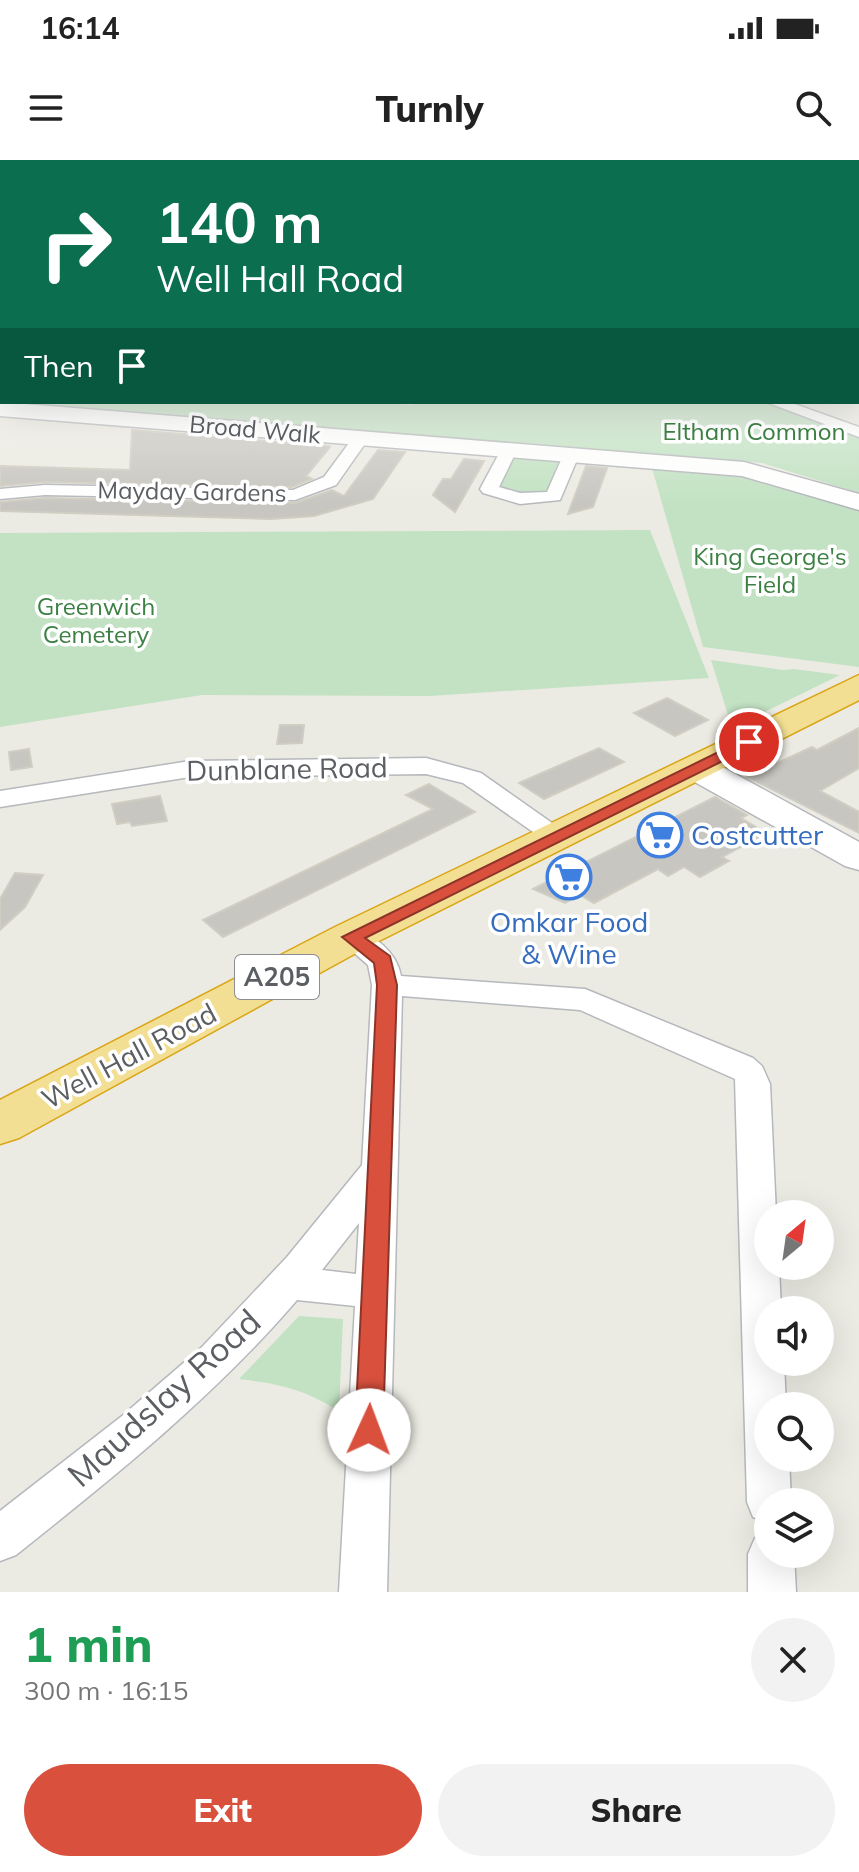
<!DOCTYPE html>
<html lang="en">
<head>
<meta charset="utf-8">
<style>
	:root { --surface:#fff; --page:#f2f2f2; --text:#222; --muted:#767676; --accent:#d9503d }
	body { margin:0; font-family:Mulish,sans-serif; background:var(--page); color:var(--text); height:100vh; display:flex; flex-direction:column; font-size:30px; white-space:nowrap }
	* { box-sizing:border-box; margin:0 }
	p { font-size:26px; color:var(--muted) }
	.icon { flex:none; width:44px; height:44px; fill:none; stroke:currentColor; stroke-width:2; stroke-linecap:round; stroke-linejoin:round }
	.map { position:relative; height:1432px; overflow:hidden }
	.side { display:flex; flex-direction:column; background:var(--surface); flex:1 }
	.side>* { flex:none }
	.hud { position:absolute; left:0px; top:0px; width:860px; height:244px; box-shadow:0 8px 32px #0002; background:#0b6e4f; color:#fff; overflow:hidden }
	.needle { width:52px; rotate:29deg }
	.tools { position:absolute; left:754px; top:1040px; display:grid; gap:16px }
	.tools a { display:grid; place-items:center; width:80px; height:80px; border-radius:50%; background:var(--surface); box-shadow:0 8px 32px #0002; font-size:40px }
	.pin { position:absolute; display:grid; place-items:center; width:68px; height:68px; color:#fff; margin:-34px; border:4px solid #fff; border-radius:50%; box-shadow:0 2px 8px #0007 }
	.me { position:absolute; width:88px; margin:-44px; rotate:2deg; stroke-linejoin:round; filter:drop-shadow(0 0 6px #0008) }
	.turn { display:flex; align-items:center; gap:28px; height:168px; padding:0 24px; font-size:36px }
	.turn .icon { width:104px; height:104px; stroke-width:2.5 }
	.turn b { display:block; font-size:56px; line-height:68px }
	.then { display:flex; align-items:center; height:76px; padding:0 24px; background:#0003; gap:16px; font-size:30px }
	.round { display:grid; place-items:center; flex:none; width:84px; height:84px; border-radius:42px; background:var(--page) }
	.summary { display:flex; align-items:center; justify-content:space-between; height:136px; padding:0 24px }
	h1 { font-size:48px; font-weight:800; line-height:60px; color:#1e9e55 }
	.cta { display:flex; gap:16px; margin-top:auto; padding:16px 24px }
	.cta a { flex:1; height:92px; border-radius:48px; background:var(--accent); color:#fff; font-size:32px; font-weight:800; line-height:92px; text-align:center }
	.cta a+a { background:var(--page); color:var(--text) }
	.status { display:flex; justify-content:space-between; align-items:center; height:56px; padding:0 40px; background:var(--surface); direction:ltr }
	.status svg { height:22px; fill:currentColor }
	header { display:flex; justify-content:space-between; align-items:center; height:104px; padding:0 24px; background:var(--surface); font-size:36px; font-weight:800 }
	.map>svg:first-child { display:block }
</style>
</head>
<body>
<div class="status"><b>16:14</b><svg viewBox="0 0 49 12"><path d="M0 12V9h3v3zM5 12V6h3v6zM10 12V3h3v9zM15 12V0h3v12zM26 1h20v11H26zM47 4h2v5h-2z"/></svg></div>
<header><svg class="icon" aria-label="menu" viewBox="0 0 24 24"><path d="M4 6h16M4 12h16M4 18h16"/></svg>Turnly<svg class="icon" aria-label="search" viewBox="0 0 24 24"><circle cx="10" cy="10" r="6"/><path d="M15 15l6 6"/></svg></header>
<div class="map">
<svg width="859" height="1432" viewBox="0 0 859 1432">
	<rect width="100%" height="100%" fill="#ecebe3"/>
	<!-- green -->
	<g fill="#c2e2c3">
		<path d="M30,242H366L411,245L421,242H762L859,275V333L762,303L29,246Z"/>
		<path d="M513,297L562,302L550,331L536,337L497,329Z"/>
		<path d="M652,308L747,315L859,349V507L703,487Z"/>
		<path d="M650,370L709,518L430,536L202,535L0,567V373Z"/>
		<path d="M711,500L783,510L794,509L840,515L732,568Z"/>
		<path d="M299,1156L343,1159L339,1251C303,1229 281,1224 239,1219Z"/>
	</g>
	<!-- building -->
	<g fill="#c8c6c0" stroke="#d0cdc2" stroke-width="2">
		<path d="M132,270L329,286L330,287L306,316L312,319L292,327L45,322L0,326V306L130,310Z"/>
		<path d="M378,290L405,292L373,339L314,356L271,359L0,351V342L45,338L295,343L332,330L344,336Z"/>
		<path d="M464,299L484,301L455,352L433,335L443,319H451Z"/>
		<path d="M586,306L607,308L593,347L568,354Z"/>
		<path d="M667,538L708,560L675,576L634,553Z"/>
		<path d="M280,565H304L302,583L277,584Z"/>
		<path d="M859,568V608L820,631L859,652V673L747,617L812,587L817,590Z"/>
		<path d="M599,588L624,602L544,639L519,623Z"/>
		<path d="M29,589L32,607L11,610L9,592Z"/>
		<path d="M429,624L475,652L223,777L203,760L433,649L406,635Z"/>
		<path d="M160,636L167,661L132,666L130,662L117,664L112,644Z"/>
		<path d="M715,637L747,655L741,658L766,673L722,697L729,701L700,717L684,707L668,716L658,709L594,743L580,735L565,743L533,729Z"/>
		<path d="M15,713L43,715L25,747L0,770V739Z"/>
	</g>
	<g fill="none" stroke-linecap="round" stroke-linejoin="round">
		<!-- street casing -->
		<g stroke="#b5b8bc" stroke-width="3">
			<g id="street">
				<rect x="0" y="217" width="2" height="8"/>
				<path d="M766,242H789L859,267V277Z"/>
				<path d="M361,273L369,278L336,325L295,340L45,335L0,339V329L45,325L293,330L324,317L355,275Z"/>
				<path d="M509,285L517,290L499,327L520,333L547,332L565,291H577L579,295L560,340L520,344L483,333L480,329L501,290Z"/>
				<path d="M426,598L481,613L569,675L566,681H546L463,623L426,614L190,617L0,647V631L190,601Z"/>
				<path d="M351,768C374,774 397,792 401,816L585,829L753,898L762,906L770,924L776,1054H768V1106H779L781,1150H768V1202H784L786,1246H768V1298H789L791,1342H768V1363L753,1357L747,1342L735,919L580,850L402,836L387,1432H339L355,1146L297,1140C214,1237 115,1316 16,1395L0,1401V1351L122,1256L202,1187L287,1097L362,1005L372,825L368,805L336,777L341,770ZM359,1063L356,1114L322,1110Z"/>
				<path d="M768,1372V1394H794L796,1432H748V1394L755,1378Z"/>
			</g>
		</g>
		<!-- secondary casing -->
		<g stroke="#b5b7bc" stroke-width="3">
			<g id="secondary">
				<path d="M0,242L744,302L859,334V350L742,316L0,256Z"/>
				<path d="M697,597L710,600L859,682V710L845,706L684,616L679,608L684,600Z"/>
			</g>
		</g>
		<!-- primary casing -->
		<g stroke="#e4c665" stroke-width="3">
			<rect id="primary" x="858" y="167" width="1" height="12"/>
		</g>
		<!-- highway casing -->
		<g stroke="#daa515" stroke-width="3">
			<path id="highway" d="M859,515V540L367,787L19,978L0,984V940L335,767Z"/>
		</g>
		<!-- street -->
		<use href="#street" fill="#fff" fill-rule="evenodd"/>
		<!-- secondary -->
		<use href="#secondary" fill="#fff" fill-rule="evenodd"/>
		<!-- primary -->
		<use href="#primary" fill="#f7eead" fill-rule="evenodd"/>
		<!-- highway -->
		<use href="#highway" fill="#f3df94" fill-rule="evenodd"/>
	</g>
	<!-- sky -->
	<linearGradient id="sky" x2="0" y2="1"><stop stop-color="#8fc0ee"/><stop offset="0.42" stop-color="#f6f6f2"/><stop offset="1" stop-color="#f6f6f2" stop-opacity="0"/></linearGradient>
	<rect width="859" height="345" fill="url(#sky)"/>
	<!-- route -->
	<path fill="#d9503d" stroke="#8d3428" stroke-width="2" d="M749,577L757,582L755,585L365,778L390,796L397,825L383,1270L379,1279L369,1283L359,1279L355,1270L377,825L374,803L342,777Z"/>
	<!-- icons -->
	<defs>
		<g id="supermarket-ring" transform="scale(2.3)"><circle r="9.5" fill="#fff" stroke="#3f7fe0" stroke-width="1.5"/><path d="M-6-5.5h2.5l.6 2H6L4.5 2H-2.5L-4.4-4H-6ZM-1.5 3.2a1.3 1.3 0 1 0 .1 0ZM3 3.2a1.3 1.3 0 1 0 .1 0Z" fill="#3f7fe0"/></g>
	</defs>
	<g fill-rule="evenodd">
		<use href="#supermarket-ring" x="660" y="675"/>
		<use href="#supermarket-ring" x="569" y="717"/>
	</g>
	<g text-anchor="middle" stroke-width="7" stroke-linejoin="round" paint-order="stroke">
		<!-- far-street labels -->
		<g font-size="24" fill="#5b5e62" stroke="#fff">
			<text transform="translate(255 270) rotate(5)" y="8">Broad Walk</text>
			<text transform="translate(192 332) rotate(1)" y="8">Mayday Gardens</text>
		</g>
		<!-- far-park labels -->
		<g font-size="24" fill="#3c8043" stroke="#fff">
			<text x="754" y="280">Eltham Common</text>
			<text x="770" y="405">King George's<tspan x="770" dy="28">Field</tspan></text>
			<text x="96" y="455">Greenwich<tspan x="96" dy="28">Cemetery</tspan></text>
		</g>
		<!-- shield labels -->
		<rect fill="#fff" stroke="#8c8e91" stroke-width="2" x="235" y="795" width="84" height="44" rx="6"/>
		<g font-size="26" font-weight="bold" fill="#5b5e62">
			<text x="277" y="826">A205</text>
		</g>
		<!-- street labels -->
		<g font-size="28" fill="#5b5e62" stroke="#fff">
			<text transform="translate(287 609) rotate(-1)" y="10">Dunblane Road</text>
			<text transform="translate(129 896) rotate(-28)" y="10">Well Hall Road</text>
		</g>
		<!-- shop labels -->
		<g font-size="28" fill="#366cbe" stroke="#fff" text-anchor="start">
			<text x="691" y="685">Costcutter</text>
			<text x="569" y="772" text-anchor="middle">Omkar Food<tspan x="569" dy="32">&amp; Wine</tspan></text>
		</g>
		<!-- near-street labels -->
		<g font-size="34" fill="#5b5e62" stroke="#fff">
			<text transform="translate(164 1238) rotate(-42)" y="12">Maudslay Road</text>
		</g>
	</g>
</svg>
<div class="tools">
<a><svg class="needle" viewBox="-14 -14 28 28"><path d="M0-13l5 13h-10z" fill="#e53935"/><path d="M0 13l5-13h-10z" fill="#767676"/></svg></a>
<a><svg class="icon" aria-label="sound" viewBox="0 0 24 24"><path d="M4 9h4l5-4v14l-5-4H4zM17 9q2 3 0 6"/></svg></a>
<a><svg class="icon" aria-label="search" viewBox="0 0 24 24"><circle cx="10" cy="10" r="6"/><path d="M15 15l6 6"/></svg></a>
<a><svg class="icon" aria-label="layers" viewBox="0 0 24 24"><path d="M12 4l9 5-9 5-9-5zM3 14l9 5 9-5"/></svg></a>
</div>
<div class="pin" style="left:749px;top:582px;background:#d93025"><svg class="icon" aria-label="arrive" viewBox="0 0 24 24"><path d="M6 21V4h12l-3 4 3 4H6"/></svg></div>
<svg class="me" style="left:369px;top:1270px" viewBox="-20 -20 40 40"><circle r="19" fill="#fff"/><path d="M0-13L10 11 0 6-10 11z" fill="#d9503d"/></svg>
<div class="hud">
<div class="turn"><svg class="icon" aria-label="right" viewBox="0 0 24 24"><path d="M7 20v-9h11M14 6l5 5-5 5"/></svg><div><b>140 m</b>Well Hall Road</div></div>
<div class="then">Then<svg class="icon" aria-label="arrive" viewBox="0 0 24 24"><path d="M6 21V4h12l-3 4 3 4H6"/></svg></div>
</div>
</div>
<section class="side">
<div class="summary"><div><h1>1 min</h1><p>300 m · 16:15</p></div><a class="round"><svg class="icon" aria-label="close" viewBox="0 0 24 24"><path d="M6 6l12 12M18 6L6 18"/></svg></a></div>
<div class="cta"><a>Exit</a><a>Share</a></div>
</section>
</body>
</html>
